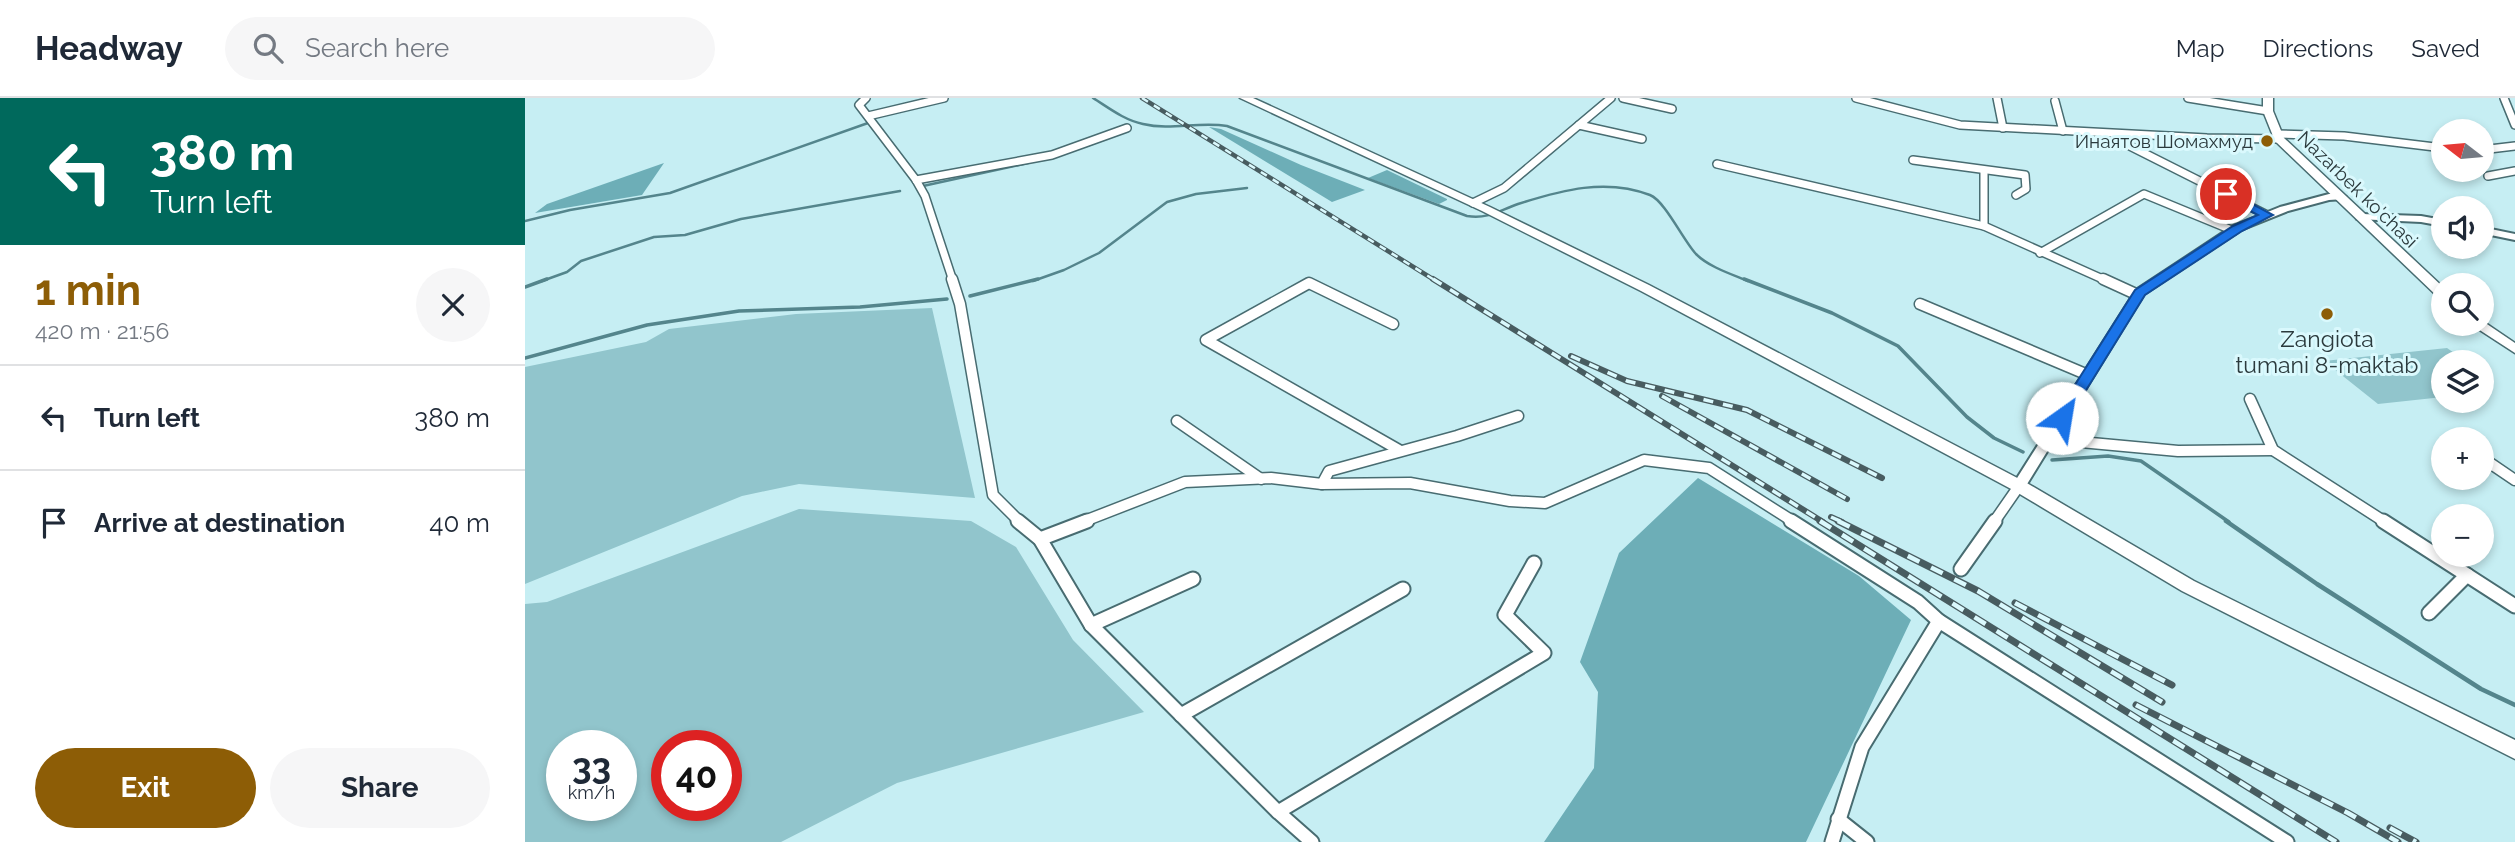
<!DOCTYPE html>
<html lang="en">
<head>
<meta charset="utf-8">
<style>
	:root { --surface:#fff; --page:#f6f6f7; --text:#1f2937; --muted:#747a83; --line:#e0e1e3; --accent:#8d5d06 }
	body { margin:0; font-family:Raleway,sans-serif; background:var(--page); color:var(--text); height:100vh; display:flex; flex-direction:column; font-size:26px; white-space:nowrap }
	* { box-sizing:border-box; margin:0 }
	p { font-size:23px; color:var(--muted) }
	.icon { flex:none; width:38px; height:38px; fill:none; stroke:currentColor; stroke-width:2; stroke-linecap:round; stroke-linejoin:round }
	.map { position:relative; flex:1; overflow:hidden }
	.panel { display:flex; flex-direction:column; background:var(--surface); width:525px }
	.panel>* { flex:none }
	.top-card { background:#00695c; color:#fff; overflow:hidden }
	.needle { width:46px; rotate:286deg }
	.buttons { position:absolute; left:1906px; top:21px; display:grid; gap:14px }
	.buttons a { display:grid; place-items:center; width:63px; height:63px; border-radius:50%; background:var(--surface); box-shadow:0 4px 10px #0003; font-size:35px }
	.speed { position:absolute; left:21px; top:632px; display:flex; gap:14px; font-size:35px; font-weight:700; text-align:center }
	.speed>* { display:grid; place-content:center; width:91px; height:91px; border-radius:50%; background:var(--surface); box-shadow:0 4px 10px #0003; line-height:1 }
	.speed small { font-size:18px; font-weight:400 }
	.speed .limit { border:10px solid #d22; background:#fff; color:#111 }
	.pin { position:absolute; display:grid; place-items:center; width:60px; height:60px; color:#fff; margin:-30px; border:4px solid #fff; border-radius:50%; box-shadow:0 2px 7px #0007 }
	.me { position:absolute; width:77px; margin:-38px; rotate:32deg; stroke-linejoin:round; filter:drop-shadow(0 0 5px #0008) }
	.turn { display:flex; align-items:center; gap:24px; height:147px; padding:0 35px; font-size:32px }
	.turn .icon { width:91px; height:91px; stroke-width:2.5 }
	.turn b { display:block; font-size:49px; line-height:60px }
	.round { display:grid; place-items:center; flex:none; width:74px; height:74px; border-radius:37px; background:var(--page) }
	.head { display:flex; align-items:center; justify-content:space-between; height:119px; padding:0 35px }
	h1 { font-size:42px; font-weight:700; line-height:52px; color:var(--accent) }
	.button { display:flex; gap:14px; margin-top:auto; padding:14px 35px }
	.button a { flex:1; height:80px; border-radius:42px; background:var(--accent); color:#fff; font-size:28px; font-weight:700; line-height:80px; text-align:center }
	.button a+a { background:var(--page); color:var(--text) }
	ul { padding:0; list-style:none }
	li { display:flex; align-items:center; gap:21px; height:105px; padding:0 35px; border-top:2px solid var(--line) }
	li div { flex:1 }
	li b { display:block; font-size:26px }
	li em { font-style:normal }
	header { display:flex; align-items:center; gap:42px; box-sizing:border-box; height:98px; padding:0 35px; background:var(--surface); border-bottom:2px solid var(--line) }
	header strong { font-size:33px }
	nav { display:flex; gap:38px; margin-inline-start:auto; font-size:24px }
	.search { width:490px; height:63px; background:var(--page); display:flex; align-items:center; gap:18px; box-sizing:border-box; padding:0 24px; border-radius:38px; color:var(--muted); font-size:26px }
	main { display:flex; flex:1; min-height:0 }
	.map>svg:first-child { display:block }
</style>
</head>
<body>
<header>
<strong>Headway</strong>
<div class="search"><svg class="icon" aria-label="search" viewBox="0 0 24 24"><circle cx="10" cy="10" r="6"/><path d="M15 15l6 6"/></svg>Search here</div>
<nav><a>Map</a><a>Directions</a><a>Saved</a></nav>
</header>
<main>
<section class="panel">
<div class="top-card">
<div class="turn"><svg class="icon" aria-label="left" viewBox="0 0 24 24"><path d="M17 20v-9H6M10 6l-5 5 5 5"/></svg><div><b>380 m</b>Turn left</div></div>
</div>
<div class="head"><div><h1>1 min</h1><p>420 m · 21:56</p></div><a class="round"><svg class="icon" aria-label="close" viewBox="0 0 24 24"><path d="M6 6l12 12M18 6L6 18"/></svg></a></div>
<ul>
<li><svg class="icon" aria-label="left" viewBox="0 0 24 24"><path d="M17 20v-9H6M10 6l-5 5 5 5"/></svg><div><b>Turn left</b></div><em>380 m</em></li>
<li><svg class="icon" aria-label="arrive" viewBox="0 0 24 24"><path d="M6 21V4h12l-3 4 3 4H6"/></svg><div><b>Arrive at destination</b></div><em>40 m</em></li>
</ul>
<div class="button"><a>Exit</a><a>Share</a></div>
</section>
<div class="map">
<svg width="1990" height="744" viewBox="0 0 1990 744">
	<rect width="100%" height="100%" fill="#c6eef3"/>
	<!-- green -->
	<g fill="#91c5cc" fill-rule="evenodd">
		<path d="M407,210L450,400L274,386L217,398L0,486V269L121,244L144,231L271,216Z"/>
		<path d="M1922,250L1942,264H1918V299L1853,306L1799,263Z"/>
		<path d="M274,411L446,423L491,449L548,542L619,614L372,685L256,744H0V506L22,504ZM37,648H96V707H37ZM142,648H201V707H142Z"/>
	</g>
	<!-- forest -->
	<g fill="#6daeb7">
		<path d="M684,29L696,31L776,67L840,92L807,104Z"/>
		<path d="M139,65L117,97L10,115L22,106Z"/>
		<path d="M862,72L922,101V102L914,106L843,80Z"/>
		<path d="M1173,380L1334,478L1386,522L1281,744H1019L1069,670L1073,594L1055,564L1094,455Z"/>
	</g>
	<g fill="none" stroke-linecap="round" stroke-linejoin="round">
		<!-- stream-far2 -->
		<g stroke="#54858c" stroke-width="2.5">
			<path d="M568,0C584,10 599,22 618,26C646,33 674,23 702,28L942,118C964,121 973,113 993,106C1037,92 1081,80 1125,97C1140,103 1158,142 1171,156C1184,169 1206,176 1223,183"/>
			<path d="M564,47L580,41"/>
			<path d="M398,88L503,65"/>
			<path d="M0,123L45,112L145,95L343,25"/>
			<path d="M17,183L42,174L56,163L129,139L160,137L216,121L375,93"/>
			<path d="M508,183L539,172L574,155L642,104L671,96L722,90"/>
		</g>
		<!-- stream-far1 -->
		<g stroke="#54858c" stroke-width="3.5">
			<path d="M1219,181L1307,215L1373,248L1442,319L1469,340L1498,354"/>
			<path d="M0,189L22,181"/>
			<path d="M445,198L513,181"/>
			<path d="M0,260L122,227L214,213L335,209L422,201"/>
			<path d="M1527,362L1583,358L1616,363L1704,424"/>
		</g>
		<!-- stream -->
		<path stroke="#54858c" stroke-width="4.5" d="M1701,423L1792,486L1956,591L1990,607"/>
		<!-- minor-far2 casing -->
		<g stroke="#486c71" stroke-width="10">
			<g id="minor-far2">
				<path d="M341,0L334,7L391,82L400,98L428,183"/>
				<path d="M1098,0L1147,11"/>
				<path d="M1331,0L1435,27L1682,40L1754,41"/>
				<path d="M1472,0L1478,30"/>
				<path d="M1663,0L1743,13"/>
				<path d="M1979,0L1990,27"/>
				<path d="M1530,3L1538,33"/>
				<path d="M343,18L419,0"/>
				<path d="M1054,27L1117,41"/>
				<path d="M1589,36L1595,43L1742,117"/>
				<path d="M1751,36L1819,38L1918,50"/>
				<path d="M1956,52L1990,48"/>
				<path d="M1388,62L1500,77L1501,91L1491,97"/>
				<path d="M1192,66L1459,128L1582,183"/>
				<path d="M1459,73V128"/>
				<path d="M1963,78L1990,73"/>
				<path d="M391,82L527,57L602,30"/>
				<path d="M948,105L979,90L1086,0"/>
				<path d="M1515,155L1619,96L1709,133"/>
			</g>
		</g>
		<!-- minor-far1 casing -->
		<g stroke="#486c71" stroke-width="13">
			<g id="minor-far1">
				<path d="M427,181L435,206L468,397L495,424"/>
				<path d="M1578,181L1613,197"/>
				<path d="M1395,206L1563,277"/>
				<path d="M868,226L784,185L681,242L874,352"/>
				<path d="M1725,301L1748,352L1860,424"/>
				<path d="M652,323L736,381"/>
				<path d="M1523,341L1653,353L1748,352"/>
				<path d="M1956,359L1990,382"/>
				<path d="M797,386L804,373L932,338L993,318"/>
				<path d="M557,424L660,384L746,380L797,386L885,385L985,403L1020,405L1119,362L1184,370L1269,424"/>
				<path d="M1469,424L1494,388"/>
			</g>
		</g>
		<!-- minor casing -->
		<g stroke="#486c71" stroke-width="17">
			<g id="minor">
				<path d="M493,423L515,441L566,527L753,714L787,744"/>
				<path d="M1266,423L1393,504L1414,523L1762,744"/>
				<path d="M1858,423L1990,508"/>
				<path d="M515,441L562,423"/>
				<path d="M1436,471L1470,423"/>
				<path d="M1904,515L1942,477"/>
				<path d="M566,527L668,481"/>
				<path d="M656,617L878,491"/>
				<path d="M753,714L1019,555L980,517L1009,465"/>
				<path d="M1313,721L1342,744"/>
				<path d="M1307,744L1337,649L1414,523"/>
			</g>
		</g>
		<!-- tertiary casing -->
		<g stroke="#486c71" stroke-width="4">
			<g id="tertiary">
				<path d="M1816,96L1821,99L1819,101L1804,102L1763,113L1716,132L1619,196L1499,391H1489L1487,388L1611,192L1708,128L1755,109L1804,96Z"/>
				<path d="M1836,116L1896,118L1918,122V128L1896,124L1832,121L1831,119Z"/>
				<path d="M1956,129L1990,136V142L1956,135Z"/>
			</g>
		</g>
		<!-- secondary casing -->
		<g stroke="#486c71" stroke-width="3">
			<g id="secondary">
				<path d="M715,0H728L965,109L1124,187L1500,384L1669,483L1990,642V661L1657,493L1488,392L1116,193L957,113Z"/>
				<path d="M1738,0H1748V13L1759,40L1918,189V200L1913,199L1750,43L1738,13Z"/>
				<path d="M1956,222L1990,245V255L1950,229L1949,226H1956Z"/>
			</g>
		</g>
		<!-- minor-far2 -->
		<use href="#minor-far2" stroke="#fff" stroke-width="7"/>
		<!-- minor-far1 -->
		<use href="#minor-far1" stroke="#fff" stroke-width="10"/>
		<!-- minor -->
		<use href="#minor" stroke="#fff" stroke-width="13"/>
		<!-- tertiary -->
		<use href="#tertiary" fill="#fff" fill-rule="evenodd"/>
		<!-- secondary -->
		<use href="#secondary" fill="#fff" fill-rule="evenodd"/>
		<!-- rail-far2 casing -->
		<g stroke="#485c60" stroke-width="4.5">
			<path id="rail-far2" d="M617,0L911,183"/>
		</g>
		<!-- rail-far1 casing -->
		<g stroke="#485c60" stroke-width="6">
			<g id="rail-far1">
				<path d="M908,181L1298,424"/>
				<path d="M1046,258L1102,283L1222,312L1357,380"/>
				<path d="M1137,298L1322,401"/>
				<path d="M1306,419L1317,424"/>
			</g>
		</g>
		<!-- rail casing -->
		<g stroke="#485c60" stroke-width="7">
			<g id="rail">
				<path d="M1295,423L1811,744"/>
				<path d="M1313,423L1453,493L1637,604"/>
				<path d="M1490,505L1647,587"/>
				<path d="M1611,607L1823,715L1873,744"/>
				<path d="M1865,730L1891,744"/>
			</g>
		</g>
		<!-- rail-far2 -->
		<use href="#rail-far2" stroke="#daf9fd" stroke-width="2.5" stroke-dasharray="7" stroke-linecap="butt"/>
		<!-- rail-far1 -->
		<use href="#rail-far1" stroke="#daf9fd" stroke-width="3.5" stroke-dasharray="10" stroke-linecap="butt"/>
		<!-- rail -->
		<use href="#rail" stroke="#daf9fd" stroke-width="4.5" stroke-dasharray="13" stroke-linecap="butt"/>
	</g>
	<!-- route -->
	<path fill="#1a73e8" stroke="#114b97" stroke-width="2" d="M1697,94H1705L1748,117L1717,133L1620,197L1542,323H1531L1529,320L1610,192L1708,128L1733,117L1697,99Z"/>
	<!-- markers -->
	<g fill="#8d5d06" stroke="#daf9fd" stroke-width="2.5">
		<circle cx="1742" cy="43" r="7"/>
		<circle cx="1802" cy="216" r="7"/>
	</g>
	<g text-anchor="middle" stroke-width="6" stroke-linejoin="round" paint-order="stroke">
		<!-- far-poi labels -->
		<g font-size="19" fill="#2b3a3d" stroke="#daf9fd" text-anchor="end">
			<text x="1728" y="50">Инаятов Шомахмуд</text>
		</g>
		<!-- far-street labels -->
		<g font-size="19" fill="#2b3a3d" stroke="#daf9fd">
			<text transform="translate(1833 91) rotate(44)" y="7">Nazarbek ko'chasi</text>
		</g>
		<!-- poi labels -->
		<g font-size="23" fill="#2b3a3d" stroke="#daf9fd">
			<text x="1802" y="249">Zangiota<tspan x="1802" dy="26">tumani 8-maktab</tspan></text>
		</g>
	</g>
</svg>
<div class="buttons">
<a><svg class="needle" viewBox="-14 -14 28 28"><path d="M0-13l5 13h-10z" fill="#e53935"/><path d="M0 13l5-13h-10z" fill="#747a83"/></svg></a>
<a><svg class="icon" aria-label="sound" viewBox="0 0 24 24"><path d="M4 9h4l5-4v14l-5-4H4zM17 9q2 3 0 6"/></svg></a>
<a><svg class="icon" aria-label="search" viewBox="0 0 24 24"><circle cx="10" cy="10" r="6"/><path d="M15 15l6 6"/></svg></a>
<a><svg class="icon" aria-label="layers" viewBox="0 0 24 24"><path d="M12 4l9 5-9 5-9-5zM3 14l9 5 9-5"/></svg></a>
<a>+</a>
<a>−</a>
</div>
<div class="speed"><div>33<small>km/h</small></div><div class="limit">40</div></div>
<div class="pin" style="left:1701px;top:96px;background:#d93025"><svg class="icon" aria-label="arrive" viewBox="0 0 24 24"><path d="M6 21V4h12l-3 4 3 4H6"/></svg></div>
<svg class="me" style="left:1537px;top:320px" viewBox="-20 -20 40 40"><circle r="19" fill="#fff"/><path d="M0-13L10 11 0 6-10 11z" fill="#1a73e8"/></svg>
</div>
</main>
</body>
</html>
